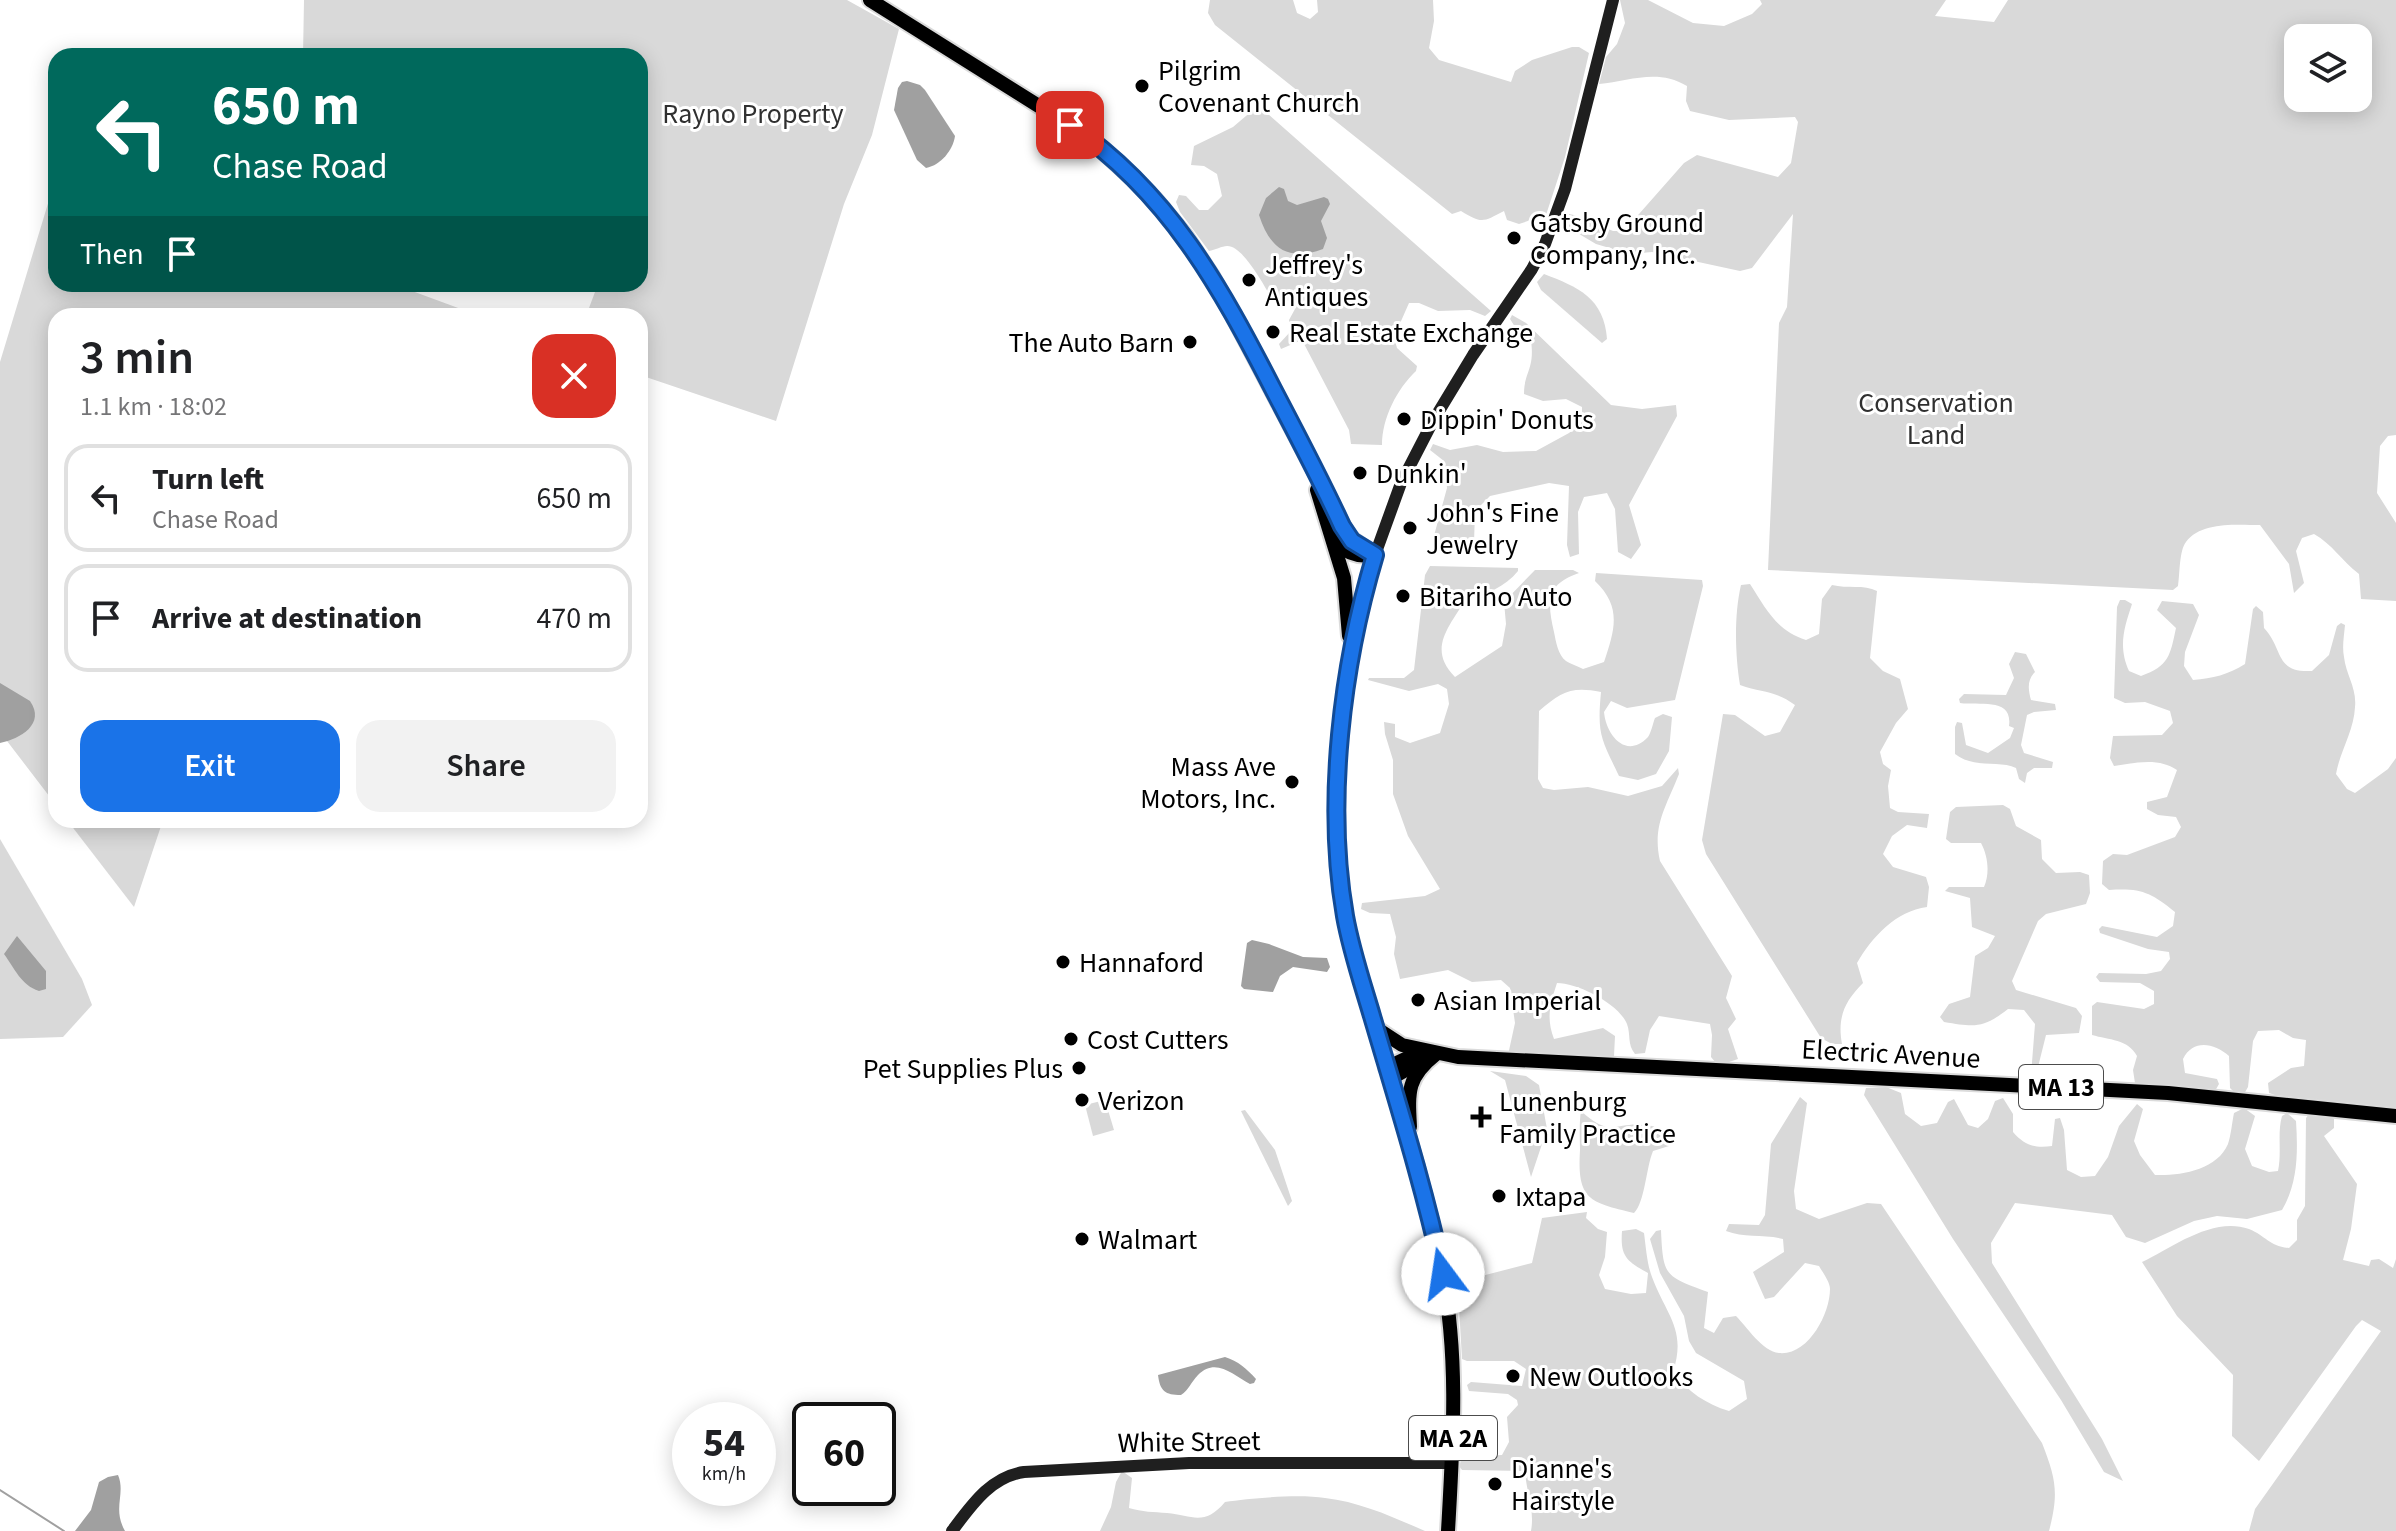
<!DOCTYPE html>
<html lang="en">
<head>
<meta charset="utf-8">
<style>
	:root { --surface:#fff; --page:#f2f2f2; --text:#202124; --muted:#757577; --line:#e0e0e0; --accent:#1a73e8 }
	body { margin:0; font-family:"Source Sans 3",sans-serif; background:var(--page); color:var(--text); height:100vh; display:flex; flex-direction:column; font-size:30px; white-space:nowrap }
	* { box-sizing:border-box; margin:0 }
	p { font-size:26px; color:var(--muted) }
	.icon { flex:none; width:44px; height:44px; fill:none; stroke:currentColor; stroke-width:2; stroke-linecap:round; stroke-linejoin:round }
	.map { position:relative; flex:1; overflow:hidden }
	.sheet { position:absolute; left:48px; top:308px; width:600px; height:520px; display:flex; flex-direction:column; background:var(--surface); border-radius:24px; box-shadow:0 4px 20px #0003 }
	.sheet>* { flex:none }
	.top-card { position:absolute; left:48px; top:48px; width:600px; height:244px; border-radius:24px; box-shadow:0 4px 20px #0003; background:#00695c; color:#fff; overflow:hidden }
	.buttons { position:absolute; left:2284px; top:24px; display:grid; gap:16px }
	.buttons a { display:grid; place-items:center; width:88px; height:88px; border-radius:16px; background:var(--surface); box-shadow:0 4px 20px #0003; font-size:40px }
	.speed { position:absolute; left:672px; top:1402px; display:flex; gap:16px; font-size:40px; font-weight:700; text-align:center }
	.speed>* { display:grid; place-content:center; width:104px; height:104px; border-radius:50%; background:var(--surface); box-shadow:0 4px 20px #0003; line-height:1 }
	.speed small { font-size:20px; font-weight:400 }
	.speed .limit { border:4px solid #111; border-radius:12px; background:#fff; color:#111 }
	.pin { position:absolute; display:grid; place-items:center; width:68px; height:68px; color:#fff; margin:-34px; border-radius:16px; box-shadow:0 4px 12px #0006 }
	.me { position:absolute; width:88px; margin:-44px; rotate:346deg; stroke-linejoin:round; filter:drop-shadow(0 0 6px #0008) }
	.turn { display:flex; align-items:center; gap:28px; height:168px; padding:0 32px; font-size:36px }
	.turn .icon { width:104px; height:104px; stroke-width:2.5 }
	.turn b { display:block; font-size:56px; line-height:68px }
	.then { display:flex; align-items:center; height:76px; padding:0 32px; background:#0003; gap:16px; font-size:30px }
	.round { display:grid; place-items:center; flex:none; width:84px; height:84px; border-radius:24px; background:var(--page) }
	.headline { display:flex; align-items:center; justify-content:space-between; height:136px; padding:0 32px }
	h1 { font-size:48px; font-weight:600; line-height:60px }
	.button { display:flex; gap:16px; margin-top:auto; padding:16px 32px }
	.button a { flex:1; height:92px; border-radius:24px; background:var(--accent); color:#fff; font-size:32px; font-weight:600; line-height:92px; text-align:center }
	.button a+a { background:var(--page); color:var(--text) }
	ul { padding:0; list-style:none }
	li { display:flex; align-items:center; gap:24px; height:108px; margin:0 16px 12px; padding:0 16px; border:4px solid var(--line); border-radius:24px }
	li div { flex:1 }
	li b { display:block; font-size:30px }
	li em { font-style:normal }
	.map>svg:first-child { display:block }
</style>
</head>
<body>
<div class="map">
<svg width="2396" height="1531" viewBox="0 0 2396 1531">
	<rect width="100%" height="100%" fill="#fff"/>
	<!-- green -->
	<g fill="#d9d9d9" fill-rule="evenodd">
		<path d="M304,0H847L899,29L872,135L844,204L776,421L640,375V316H586L598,284H640V56H303Z"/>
		<path d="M1210,0H1293L1297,13L1310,19L1318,12L1317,0H1433L1434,21L1429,48L1439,60L1511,82L1515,71L1532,60L1572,47H1579L1589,53L1565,157L1546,215L1519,224L1507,220L1504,211C1483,222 1482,224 1461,211L1452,214L1215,25L1208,13Z"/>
		<path d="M1620,0H1648L1693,23L1724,26L1752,14L1762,4L1760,0H1946L1935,16L1994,22L2008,0H2396V435L2388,436L2380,446L2377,493L2396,523V601L2361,599L2359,574C2342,561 2332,544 2314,534L2302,538L2296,551L2304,583L2294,593L2289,564L2260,525C2238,525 2201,521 2186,542C2179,551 2180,574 2178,586L2173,590L1768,570L1779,323L1787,307L1793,214L1752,268L1740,271L1652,252L1630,254L1596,244L1569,228L1567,220L1569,214L1574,215L1613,231H1624L1684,163L1697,155L1778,177L1791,163L1798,122L1795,117L1729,120L1690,111L1686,101L1687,86C1658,68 1629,81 1599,84L1606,57L1617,44L1625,23ZM2358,38V98H2298V38Z"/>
		<path d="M1260,107L1491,311L1485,316L1470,310L1438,311L1419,303H1409L1394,337L1397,348L1417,366L1416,371C1397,389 1382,418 1382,445L1351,444L1349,430L1302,340L1281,349L1279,344L1290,332L1289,320L1295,309L1291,302L1285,300L1276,306C1268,293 1244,245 1227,246C1222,246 1215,250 1209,251L1180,212L1176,202L1179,195L1186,196L1199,210H1208L1222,196L1217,174L1204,166L1191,165L1194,146L1233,127L1253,110Z"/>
		<path d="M56,177V284H393L480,316H56V805L7,741L0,736V362Z"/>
		<path d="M1544,274C1578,287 1604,298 1607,339L1602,343L1541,290L1537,282Z"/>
		<path d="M1512,315L1526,323L1611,405L1642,409L1676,405L1677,416L1629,505L1641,545L1631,559L1618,552L1615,509L1607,493L1584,497L1578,512L1579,554L1570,557L1567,545L1569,486L1549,483L1490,496L1475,511L1474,543L1462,548L1432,543L1447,488L1444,461L1430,450L1433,444L1450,450L1477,445L1503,452L1536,451L1569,433L1582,422V407L1566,399L1543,401L1524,394C1524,372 1535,369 1531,341L1517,330L1510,319Z"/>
		<path d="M1430,566L1518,568V571C1505,587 1486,595 1466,599C1449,627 1427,649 1455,677L1502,646L1506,624L1504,602L1535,570H1573L1579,573C1546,584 1547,602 1554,632C1556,642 1558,655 1566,661C1570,664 1578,666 1583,669L1604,662C1615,629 1622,607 1595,581L1596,573L1702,580L1703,586L1675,700L1627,708L1611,701L1604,712C1606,735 1626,760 1648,737C1651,733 1653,723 1655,718L1663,714L1672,717L1669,751L1656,774L1638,780L1619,776C1601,738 1597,735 1601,692C1571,686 1561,692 1539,711L1538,779L1543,788L1554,790L1588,787L1628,796L1662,786L1678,768L1679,774C1666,807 1652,826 1660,861L1732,976L1726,998L1736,1019L1728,1029L1738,1059L1726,1063H1716L1711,1057L1712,1035L1710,1024L1659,1016L1650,1030L1645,1053L1635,1054C1627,1044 1631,1035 1627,1024C1619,1004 1578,983 1557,983C1550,1004 1546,1018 1554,1039L1603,1028L1615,1036L1614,1056L1609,1061L1508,1055L1515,1023L1510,988L1501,980L1472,982L1448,970L1400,979L1394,954L1396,937L1390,914L1370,913L1361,909L1362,903L1425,896L1440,889L1408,836L1393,794V760L1385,734L1384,722L1395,724V737L1410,743L1440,733L1449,704L1447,689L1438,684L1409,691L1368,680L1369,678H1404L1414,670L1425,575Z"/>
		<path d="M1750,584C1766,609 1777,631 1806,640L1819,634L1822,599L1832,585C1847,589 1864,584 1877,591L1870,658L1883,671L1900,679L1908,709L1896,723L1880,752L1883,764L1891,770L1888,786L1890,808L1898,812L1929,814L1927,828L1907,825L1892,836L1883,854L1893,867L1926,877L1929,887L1927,907C1896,911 1872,937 1857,963L1863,983C1845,1001 1837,1017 1842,1044H1832L1821,1038L1706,854L1702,840L1723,714L1735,715L1765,736L1780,732L1795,705C1775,690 1762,693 1740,685C1735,655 1734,615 1741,585Z"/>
		<path d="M2120,600H2125L2132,604C2124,628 2118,647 2129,671L2141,676C2169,666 2170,656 2176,628L2157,610L2162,601L2193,604L2199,615L2185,652L2184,666L2193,680C2213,678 2228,675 2245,664L2253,609L2256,606L2263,612L2264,628C2284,649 2274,673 2312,671L2329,655L2337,626L2341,623L2345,625C2344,636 2342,647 2344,657C2346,675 2357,688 2355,707C2354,731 2340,751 2336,774L2347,789L2355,793L2388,769L2396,758V1109L2275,1095L2269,1093L2268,1083L2291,1068L2304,1066L2306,1040L2293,1038L2279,1030L2258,1031L2253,1041L2248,1087L2244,1094L2234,1092L2230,1088L2229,1056C2214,1043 2193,1039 2183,1059L2185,1073L2217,1079L2219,1084L2215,1091L2135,1083L2133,1070L2137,1056C2128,1039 2109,1040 2092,1035V1006L2097,1002L2144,1009L2154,1004V991L2140,983L2100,982L2096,977L2099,973L2146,974L2161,971L2170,959L2169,952L2148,949L2100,933L2099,929L2102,926L2157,937L2173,926L2175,912C2150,892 2141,888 2109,890L2102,884L2103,861L2113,854L2127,855L2175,837L2181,827L2176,817L2158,815L2147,809V802L2167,797L2177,770C2157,757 2136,763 2114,766L2110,758L2113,736L2162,735L2173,723L2170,711L2145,702L2125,703L2114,698L2117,607Z"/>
		<path d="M2015,652L2026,654L2035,672C2027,680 2028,689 2031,700L2055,704L2056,710L2034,712L2027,715L2021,745L2024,753L2053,762L2052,768H2034L2027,773L2025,783L2019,779L2016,768C2000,760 1974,769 1955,754V727L1957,722L1962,723L1966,745L1988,753L2010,738L2014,728L2009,726C2013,697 1980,706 1960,703L1959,699L1964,694L2006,695L2014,678L2009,664Z"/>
		<path d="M2003,805L2010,809L2016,826L2041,840L2042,859L2056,873L2080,872L2089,875L2090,893L2086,904L2046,914L2038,921L2012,981L2016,990L2076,1008L2082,1016L2079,1033L2046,1035L2036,1075H2031L2035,1024L2024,1010L2008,1009C1982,1029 1975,1027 1944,1022L1940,1017L1949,1004L1970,997L1975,956L1988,948L1995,936L1972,927L1970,898L1945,891L1949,887H1984C1990,873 1988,856 1981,843H1951L1946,839L1950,812L1956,807Z"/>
		<path d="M67,820H163L134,907Z"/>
		<path d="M0,839L82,979L92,1005L63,1037L0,1039Z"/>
		<path d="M1490,1071L1526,1076L1539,1085L1547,1129L1531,1177L1505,1080Z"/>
		<path d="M1886,1087L1901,1093L1905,1114L1921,1126L1937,1123L1948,1102L1954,1099L1968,1125L1978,1128L1988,1119L1995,1101L2003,1098L2013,1114V1132C2025,1146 2035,1148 2052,1146L2055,1119L2060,1118L2064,1130L2067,1170L2081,1177L2095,1176L2108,1157L2119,1126L2137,1104L2143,1109L2134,1141L2140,1155L2155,1175C2180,1176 2217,1170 2228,1144C2231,1135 2232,1123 2234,1113L2244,1108L2255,1116L2245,1149L2252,1166L2269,1172L2278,1171C2282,1152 2277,1134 2282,1116L2287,1113L2296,1121C2298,1152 2298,1183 2282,1210L2247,1219L2217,1216L2194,1221L2145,1243L2126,1237L2112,1215L2015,1203L1991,1243L1992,1263L2102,1439L2123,1481L2104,1472L2061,1400L1953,1239L1864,1095L1866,1088Z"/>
		<path d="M1800,1097L1807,1103L1794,1191L1796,1209L1819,1219L1867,1203L1881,1204L2042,1443C2056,1479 2059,1493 2049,1531H1531C1535,1510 1526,1491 1525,1471L1462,1470L1459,1466L1463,1457L1502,1455L1509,1442L1507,1417L1518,1405L1517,1400L1508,1394L1469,1391L1467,1385L1471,1382L1522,1386L1526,1369L1514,1361H1467L1462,1359L1458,1290L1466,1280L1532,1263L1542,1218L1587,1212L1586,1218L1598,1229L1607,1232L1605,1257L1599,1275L1605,1289L1631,1294L1646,1293L1648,1273C1627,1261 1620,1257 1622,1231L1636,1229L1644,1233C1646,1248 1647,1264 1652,1277C1666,1315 1687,1329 1673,1372C1688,1392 1706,1404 1729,1411L1747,1399L1744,1381L1696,1353L1689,1341L1684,1316L1660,1273L1650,1239L1656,1231L1661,1230C1663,1277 1665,1276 1708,1292L1704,1328L1714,1333L1723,1318L1736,1316C1746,1326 1763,1352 1779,1353C1808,1356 1830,1314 1830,1289C1830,1282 1823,1273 1819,1266L1805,1263L1774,1297L1765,1299L1753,1272L1784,1252L1783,1239C1764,1234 1744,1238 1726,1231L1729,1224L1759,1225L1765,1215L1771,1144Z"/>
		<path d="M1105,1100L1114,1130L1093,1136L1085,1105Z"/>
		<path d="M1245,1110L1275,1150L1292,1201L1288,1206L1241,1111Z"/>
		<path d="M1581,1111C1612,1139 1615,1121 1646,1125C1652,1125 1659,1129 1665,1131L1669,1146L1653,1151C1646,1168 1645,1202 1634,1213C1589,1202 1577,1200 1580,1150C1580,1137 1579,1123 1581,1111Z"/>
		<path d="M2311,1112L2327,1114L2334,1119V1128L2324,1136L2357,1184L2351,1229L2343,1260L2369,1266L2371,1260L2379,1259L2393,1268L2396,1259V1531H2249L2255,1509L2381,1331L2362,1320L2356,1326L2259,1461L2232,1436L2233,1375L2177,1316L2142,1262C2173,1247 2213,1216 2249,1229C2266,1236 2269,1246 2289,1248L2297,1240V1220L2305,1206L2306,1118Z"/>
		<path d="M1122,1471L1132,1478L1129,1508C1142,1512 1154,1512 1167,1513C1193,1516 1205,1526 1225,1502C1251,1498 1299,1494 1325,1498C1360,1502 1393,1517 1425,1531H1100L1111,1507L1116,1482Z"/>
	</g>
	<!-- water -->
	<g fill="#a0a0a0">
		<path d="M907,81L920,85L925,90L955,136C953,150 941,165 926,168L917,160L894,110L898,88L902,82Z"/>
		<path d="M1279,187L1284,189L1288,201L1297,205L1324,197L1328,199L1330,204L1321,221L1327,238L1323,249C1288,262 1270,249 1259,215L1266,198Z"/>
		<path d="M0,683L30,701C46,724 20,739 0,743Z"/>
		<path d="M17,936L46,971V989L39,991C21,985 15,969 4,954Z"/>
		<path d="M1252,940L1269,944L1303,957L1327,958L1330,967L1327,972L1293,967L1280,976L1273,992L1244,989L1241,986L1247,943Z"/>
		<path d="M1225,1357C1238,1361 1247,1369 1256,1379L1254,1383L1250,1384C1233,1375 1216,1357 1198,1375C1191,1382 1189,1390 1181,1395C1165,1395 1160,1391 1158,1375Z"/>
		<path d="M118,1475C126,1494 112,1508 125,1531H75L91,1510L99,1482L108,1477Z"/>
	</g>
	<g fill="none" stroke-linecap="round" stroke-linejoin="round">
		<!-- stream -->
		<path stroke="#a0a0a0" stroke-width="2" d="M0,1490L64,1531"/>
		<!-- primary casing -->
		<g stroke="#dbdbdb" stroke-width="18">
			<g id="primary">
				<path d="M870,0L1085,135L1155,199L1185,235L1212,276L1349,537L1375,555"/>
				<path d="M1317,490L1344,578L1349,636"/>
				<path d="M1335,543C1347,553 1360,558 1375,555"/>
				<path d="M1375,555C1341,667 1323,811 1347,926C1353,956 1363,985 1372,1014C1397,1099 1425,1185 1442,1271C1459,1358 1453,1443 1448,1531"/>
				<path d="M1376,1028L1402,1045L1458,1057L2168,1093L2396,1116"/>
				<path d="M1386,1068L1422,1051"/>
				<path d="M1390,1079L1425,1059"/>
				<path d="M1410,1127C1408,1091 1407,1077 1436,1054"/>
			</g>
		</g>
		<!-- secondary -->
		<g stroke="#1f1f1f" stroke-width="12">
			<path d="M1375,555L1401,483L1433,421L1473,355L1532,269L1545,244L1565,189L1613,0"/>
			<path d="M952,1531C971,1506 990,1477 1024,1472L1189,1463H1451"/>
		</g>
		<!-- primary -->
		<use href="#primary" stroke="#000" stroke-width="14"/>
	</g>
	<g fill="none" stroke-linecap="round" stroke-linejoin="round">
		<!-- route casing -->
		<g stroke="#114b97" stroke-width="20">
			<path id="route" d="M1070,125C1169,193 1220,286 1273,389C1297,435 1321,480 1342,526L1352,541L1375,555C1342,665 1325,802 1345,916C1351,950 1362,982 1372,1016C1397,1101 1424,1187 1443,1274"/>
		</g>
		<!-- route -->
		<use href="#route" stroke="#1a73e8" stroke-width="14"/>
	</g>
	<!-- markers -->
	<g fill="#000" stroke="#fff" stroke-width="3">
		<circle cx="1142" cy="86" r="8"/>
		<circle cx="1514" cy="238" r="8"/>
		<circle cx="1249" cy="280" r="8"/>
		<circle cx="1273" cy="332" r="8"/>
		<circle cx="1190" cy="342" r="8"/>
		<circle cx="1404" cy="419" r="8"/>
		<circle cx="1360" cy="473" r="8"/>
		<circle cx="1410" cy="528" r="8"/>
		<circle cx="1403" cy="596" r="8"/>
		<circle cx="1292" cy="782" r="8"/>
		<circle cx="1063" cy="962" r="8"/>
		<circle cx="1418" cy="1000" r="8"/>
		<circle cx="1071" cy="1039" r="8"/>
		<circle cx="1079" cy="1068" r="8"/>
		<circle cx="1082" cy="1100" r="8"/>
		<path d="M1477 1105h8v8h8v8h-8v8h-8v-8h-8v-8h8z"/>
		<circle cx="1499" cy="1196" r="8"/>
		<circle cx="1082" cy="1239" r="8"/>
		<circle cx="1513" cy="1376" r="8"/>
		<circle cx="1495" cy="1484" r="8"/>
	</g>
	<g text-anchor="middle" stroke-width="6" stroke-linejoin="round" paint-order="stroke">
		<!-- shield labels -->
		<g fill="#fff" stroke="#4c4c4c" stroke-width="2">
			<rect x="2019" y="1065" width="84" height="44" rx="6"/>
			<rect x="1409" y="1416" width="88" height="44" rx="6"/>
		</g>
		<g font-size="26" font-weight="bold" fill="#000">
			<text x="2061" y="1096">MA 13</text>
			<text x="1453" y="1447">MA 2A</text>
		</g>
		<!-- poi labels -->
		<g font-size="28" fill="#000" stroke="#fff" text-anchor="start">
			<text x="1158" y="80">Pilgrim<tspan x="1158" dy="32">Covenant Church</tspan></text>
			<text x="1530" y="232">Gatsby Ground<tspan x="1530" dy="32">Company, Inc.</tspan></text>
			<text x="1265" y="274">Jeffrey's<tspan x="1265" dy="32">Antiques</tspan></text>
			<text x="1289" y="342">Real Estate Exchange</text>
			<text x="1174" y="352" text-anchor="end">The Auto Barn</text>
			<text x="1420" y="429">Dippin' Donuts</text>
			<text x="1376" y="483">Dunkin'</text>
			<text x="1426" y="522">John's Fine<tspan x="1426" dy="32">Jewelry</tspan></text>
			<text x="1419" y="606">Bitariho Auto</text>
			<text x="1276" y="776" text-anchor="end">Mass Ave<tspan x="1276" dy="32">Motors, Inc.</tspan></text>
			<text x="1079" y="972">Hannaford</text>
			<text x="1434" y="1010">Asian Imperial</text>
			<text x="1087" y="1049">Cost Cutters</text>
			<text x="1063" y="1078" text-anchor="end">Pet Supplies Plus</text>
			<text x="1098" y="1110">Verizon</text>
			<text x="1499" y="1111">Lunenburg<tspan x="1499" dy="32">Family Practice</tspan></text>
			<text x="1515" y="1206">Ixtapa</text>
			<text x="1098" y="1249">Walmart</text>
			<text x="1529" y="1386">New Outlooks</text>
			<text x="1511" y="1478">Dianne's<tspan x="1511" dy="32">Hairstyle</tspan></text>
		</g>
		<!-- park labels -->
		<g font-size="28" fill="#303030" stroke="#fff">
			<text x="753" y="123">Rayno Property</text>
			<text x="1936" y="412">Conservation<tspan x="1936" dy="32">Land</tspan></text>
		</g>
		<!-- street labels -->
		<g font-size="28" fill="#000" stroke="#fff">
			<text transform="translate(1891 1053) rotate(3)" y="10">Electric Avenue</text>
			<text transform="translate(1189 1441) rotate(-1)" y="10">White Street</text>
		</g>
	</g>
</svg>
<div class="buttons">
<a><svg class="icon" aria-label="layers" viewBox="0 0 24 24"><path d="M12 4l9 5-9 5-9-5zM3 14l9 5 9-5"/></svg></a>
</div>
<div class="speed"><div>54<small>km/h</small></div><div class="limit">60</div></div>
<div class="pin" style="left:1070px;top:125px;background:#d93025"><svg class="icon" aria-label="arrive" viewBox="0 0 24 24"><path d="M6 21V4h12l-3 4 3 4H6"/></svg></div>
<svg class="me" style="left:1443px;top:1274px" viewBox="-20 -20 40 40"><circle r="19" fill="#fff"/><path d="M0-13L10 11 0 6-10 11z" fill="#1a73e8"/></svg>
<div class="top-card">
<div class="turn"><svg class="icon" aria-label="left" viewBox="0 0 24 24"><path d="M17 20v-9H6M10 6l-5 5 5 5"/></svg><div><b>650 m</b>Chase Road</div></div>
<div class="then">Then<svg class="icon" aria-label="arrive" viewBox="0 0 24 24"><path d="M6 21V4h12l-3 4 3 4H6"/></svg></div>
</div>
<section class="sheet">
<div class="headline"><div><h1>3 min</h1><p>1.1 km · 18:02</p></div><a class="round" style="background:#d93025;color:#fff"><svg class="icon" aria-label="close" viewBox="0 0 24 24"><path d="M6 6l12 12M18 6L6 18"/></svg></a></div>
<ul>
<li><svg class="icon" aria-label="left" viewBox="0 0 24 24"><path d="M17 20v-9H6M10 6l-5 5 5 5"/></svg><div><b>Turn left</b><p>Chase Road</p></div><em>650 m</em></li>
<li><svg class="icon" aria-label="arrive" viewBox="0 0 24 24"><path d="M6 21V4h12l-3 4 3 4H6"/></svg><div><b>Arrive at destination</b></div><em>470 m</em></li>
</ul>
<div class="button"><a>Exit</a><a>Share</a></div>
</section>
</div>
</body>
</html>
